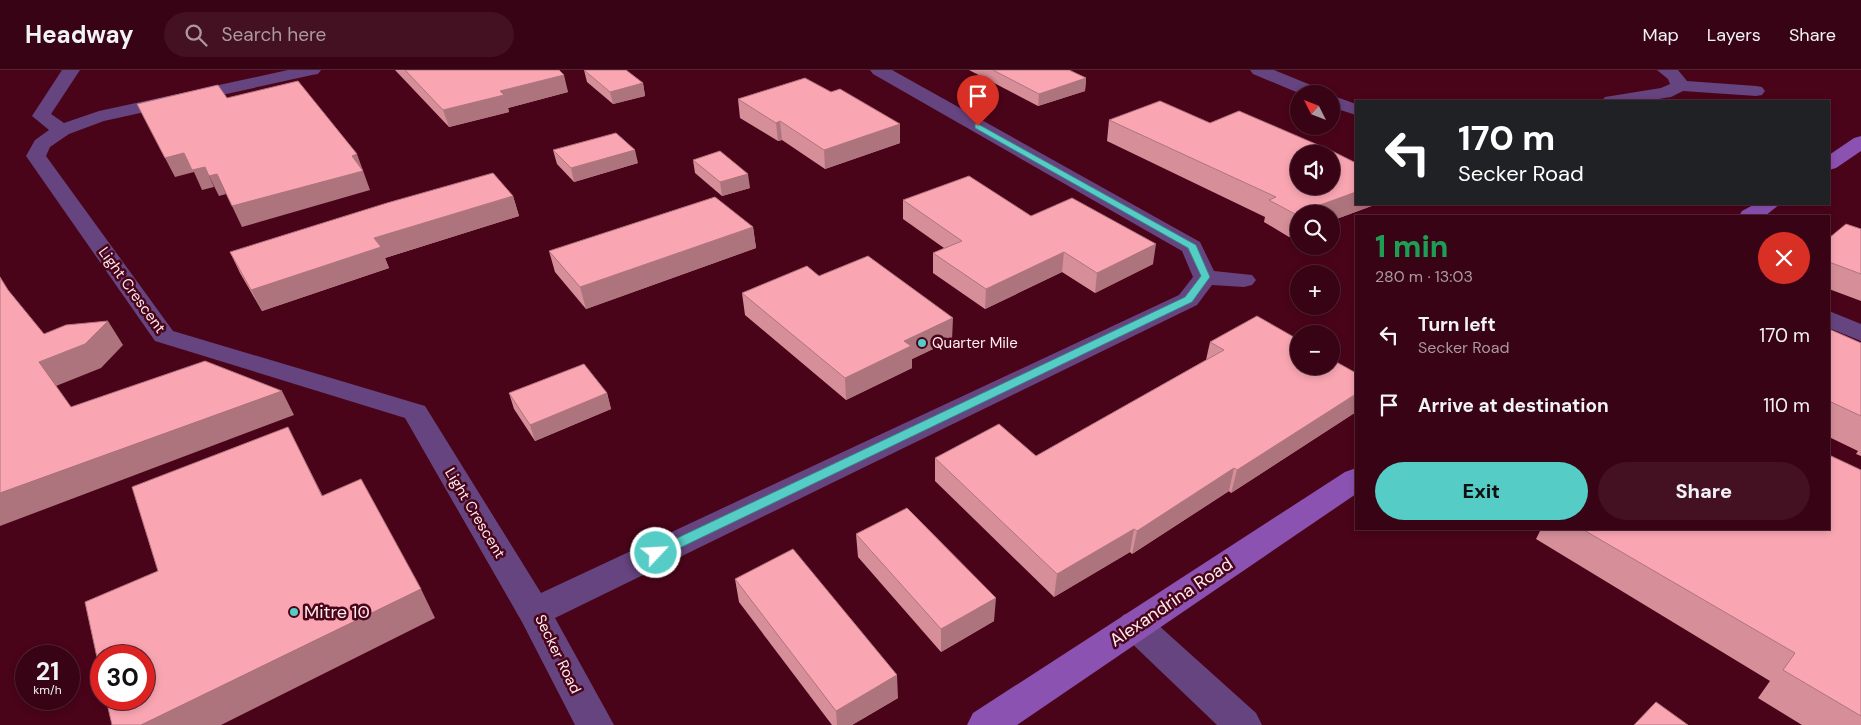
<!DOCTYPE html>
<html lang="en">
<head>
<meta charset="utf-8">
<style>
	:root { --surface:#380314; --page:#431122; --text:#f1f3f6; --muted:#ab98a0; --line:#522534; --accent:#55cdc6 }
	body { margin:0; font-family:"DM Sans",sans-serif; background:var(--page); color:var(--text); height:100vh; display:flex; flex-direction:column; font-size:19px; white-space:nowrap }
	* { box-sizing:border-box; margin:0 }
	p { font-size:16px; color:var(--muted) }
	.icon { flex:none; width:28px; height:28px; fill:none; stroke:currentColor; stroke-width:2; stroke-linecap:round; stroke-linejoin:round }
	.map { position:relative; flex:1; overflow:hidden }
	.side { position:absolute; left:1355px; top:145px; width:475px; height:315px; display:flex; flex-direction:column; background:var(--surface); border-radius:0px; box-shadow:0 2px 8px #0003,0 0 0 1px var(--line) }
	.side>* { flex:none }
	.hud { position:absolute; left:1355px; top:30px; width:475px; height:105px; border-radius:0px; box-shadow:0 2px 8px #0003,0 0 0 1px var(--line); background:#202124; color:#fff; overflow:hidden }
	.needle { width:32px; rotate:312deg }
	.fabs { position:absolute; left:1290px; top:15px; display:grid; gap:10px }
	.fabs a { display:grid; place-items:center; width:50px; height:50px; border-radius:50%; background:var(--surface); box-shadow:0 2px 8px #0003,0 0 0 1px var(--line); font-size:25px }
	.speed { position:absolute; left:15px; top:575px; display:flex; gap:10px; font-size:25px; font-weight:700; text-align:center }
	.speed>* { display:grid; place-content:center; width:65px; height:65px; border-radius:50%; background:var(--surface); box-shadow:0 2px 8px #0003,0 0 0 1px var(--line); line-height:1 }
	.speed small { font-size:12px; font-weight:400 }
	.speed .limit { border:8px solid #d22; background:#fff; color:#111 }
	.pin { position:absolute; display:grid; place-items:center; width:42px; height:42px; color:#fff; margin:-51px -21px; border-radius:50% 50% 50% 0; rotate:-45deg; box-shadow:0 0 5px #0007 }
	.pin .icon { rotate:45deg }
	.me { position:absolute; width:55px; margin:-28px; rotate:65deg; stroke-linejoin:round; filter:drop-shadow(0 0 4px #0008) }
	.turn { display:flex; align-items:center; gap:18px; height:105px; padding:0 20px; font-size:22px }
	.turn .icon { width:65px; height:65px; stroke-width:2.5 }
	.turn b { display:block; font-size:35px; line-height:42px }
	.round { display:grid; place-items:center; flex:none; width:52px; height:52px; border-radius:26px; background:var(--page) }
	.headline { display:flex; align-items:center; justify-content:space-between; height:85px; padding:0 20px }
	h1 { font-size:30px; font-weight:800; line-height:38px; color:#1e9e55 }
	.cta { display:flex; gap:10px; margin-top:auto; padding:10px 20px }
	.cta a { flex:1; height:58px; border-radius:30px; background:var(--accent); color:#111; font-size:20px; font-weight:800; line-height:58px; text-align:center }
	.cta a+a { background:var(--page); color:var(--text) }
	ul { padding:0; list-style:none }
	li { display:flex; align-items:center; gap:15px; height:70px; padding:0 20px }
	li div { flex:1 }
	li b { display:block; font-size:19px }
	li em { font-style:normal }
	header { display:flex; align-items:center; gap:30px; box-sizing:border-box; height:70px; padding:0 25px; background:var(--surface); border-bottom:1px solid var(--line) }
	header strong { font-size:24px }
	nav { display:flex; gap:28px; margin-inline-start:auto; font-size:18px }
	.search { width:350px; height:45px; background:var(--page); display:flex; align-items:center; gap:12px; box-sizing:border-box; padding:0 18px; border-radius:28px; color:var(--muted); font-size:19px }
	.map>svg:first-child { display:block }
</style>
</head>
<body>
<header>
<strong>Headway</strong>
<div class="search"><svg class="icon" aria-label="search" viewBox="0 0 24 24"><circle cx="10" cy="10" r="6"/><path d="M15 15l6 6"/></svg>Search here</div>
<nav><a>Map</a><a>Layers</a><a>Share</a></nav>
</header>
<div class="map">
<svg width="1861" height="655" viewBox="0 0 1861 655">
	<rect width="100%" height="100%" fill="#4a041a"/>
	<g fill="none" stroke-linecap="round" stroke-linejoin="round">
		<!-- street -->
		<g fill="#66447f" fill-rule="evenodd">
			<path d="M62,0H80L51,44L64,53L99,41L288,0H321L318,4L312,5L104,51L69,64L50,77L46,86L173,261L425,336L541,523L1179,225L1193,207L1182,181L873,4L870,0H892L1200,172L1214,201L1252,205L1256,210L1252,215L1244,217L1212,215L1197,235L555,548L614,655H575L522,552L405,348L155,271L26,86L35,70L49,60L32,46Z"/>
			<path d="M1250,0H1274L1323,20L1326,24H1301L1253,4Z"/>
			<path d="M1657,0H1678L1687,11L1756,16L1762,17L1765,21L1762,25L1756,26L1683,21L1671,27L1646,31H1602L1605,27L1661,18L1670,14L1668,9Z"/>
			<path d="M1331,25L1356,34V45L1331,37Z"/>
			<path d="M1829,241L1861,254V271L1829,258Z"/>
			<path d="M1135,541L1147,545L1256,643L1262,655H1217L1123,565L1118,555L1123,545Z"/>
		</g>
		<!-- secondary -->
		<g fill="#8b52b2" fill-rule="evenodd">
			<path d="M1861,66V81L1836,98L1829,100V85L1854,68Z"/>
			<path d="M1755,134H1780L1765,146H1739L1742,141Z"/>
			<path d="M1356,398V424L1017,655H967L973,643L1345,402Z"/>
		</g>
	</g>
	<!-- wall -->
	<g fill="#d68f99">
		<path d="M395,0H559L568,22L508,38L509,42L449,57Z"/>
		<path d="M584,0L643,13L645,26L613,34L587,12Z"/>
		<path d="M969,0H1069L1086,8L1085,21L1038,36Z"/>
		<path d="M831,22L900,54V73L825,99L782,70L778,71L740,48L738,29Z"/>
		<path d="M1109,50L1377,134L1331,151V144L1289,167L1264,152L1265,147L1107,71Z"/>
		<path d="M553,80L638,93L574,112L557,94Z"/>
		<path d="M693,90L750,118L722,126L695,103Z"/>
		<path d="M513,126L519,146L385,188L389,198L262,241L240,203L230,182Z"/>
		<path d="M903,130L1031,146L1153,194L1095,223L1062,202L985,239L933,203V183L944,178L903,149Z"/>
		<path d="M753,157L756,178L586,239L555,202L549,181Z"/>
		<path d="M1861,159V231L1829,219V168Z"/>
		<path d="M819,206L952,270L912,289V298L846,330L745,245L742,223Z"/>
		<path d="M1829,259L1861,273V386L1856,384L1858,381L1829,367Z"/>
		<path d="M1210,272L1356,303V342L1231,423L1229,421L1132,484L1130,482L1054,527L935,411V388L1036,386L1206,290Z"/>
		<path d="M509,323H607L611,339L535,371L514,339Z"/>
		<path d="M1861,400V655H1802L1758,628L1770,611L1536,469L1541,459H1829Z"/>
		<path d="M856,464L994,551L941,582L858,487Z"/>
		<path d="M735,509L898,628L852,655H832L739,532Z"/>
	</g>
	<!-- shaded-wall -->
	<g fill="#ae747d">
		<path d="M564,5L568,22L508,38L509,42L449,57L443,40L500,21Z"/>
		<path d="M1086,8L1085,21L1038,36L1039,24Z"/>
		<path d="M643,13L645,26L613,34L610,22Z"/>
		<path d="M780,51L782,70L778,71L776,53Z"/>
		<path d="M900,54V73L825,99L824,80Z"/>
		<path d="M635,80L638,93L574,112L571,98Z"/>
		<path d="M184,83L205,97L214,117L202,120L194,102L175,107L165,88Z"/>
		<path d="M357,84L370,120L242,157L232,136L352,86Z"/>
		<path d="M217,104L226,124L219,126L209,106Z"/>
		<path d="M748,104L750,118L722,126L720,112Z"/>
		<path d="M1356,122V134H1377L1331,151V144H1299V164L1289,167L1295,144Z"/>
		<path d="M513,126L519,146L385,188L389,198L262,241L251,220L374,168Z"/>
		<path d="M753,157L756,178L586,239L580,217Z"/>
		<path d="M1156,174L1153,194L1095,223L1097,203Z"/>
		<path d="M1064,182L1062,202L985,239L986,219Z"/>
		<path d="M953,248L952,270L912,289V298L846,330L845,308L904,271Z"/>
		<path d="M108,251L123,275L101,298L56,316L39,292Z"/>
		<path d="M282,321L294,345L0,456V423Z"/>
		<path d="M607,323L611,339L535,371L530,355Z"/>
		<path d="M1356,324V342L1231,423L1237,400Z"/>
		<path d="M288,357L302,385L337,454L322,426Z"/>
		<path d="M1234,398L1229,421L1132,484L1137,461Z"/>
		<path d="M1134,459L1130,482L1054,527L1057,504Z"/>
		<path d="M421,519L435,548L221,655H141Z"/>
		<path d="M996,528L994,551L941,582V559Z"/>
		<path d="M897,605L898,628L852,655H837L836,641Z"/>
	</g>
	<!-- building -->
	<g fill="#f9a6b2" stroke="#ae747d" fill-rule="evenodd">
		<path d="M405,0H559L564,5L500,21L504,25L443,40Z"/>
		<path d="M584,0H626L643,13L610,22Z"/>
		<path d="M993,0H1069L1086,8L1039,24Z"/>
		<path d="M805,8L831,22L840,19L900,54L824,80L780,51L776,53L738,29Z"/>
		<path d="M298,11L357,84L352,86L363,101L232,136L217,104L209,106L205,97L192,100L184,83L165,88L137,34L218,15L227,28Z"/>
		<path d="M1160,31L1210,53L1239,41L1332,81L1356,93V122L1295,144L1269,130L1276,127L1109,50ZM1299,84H1331V116H1299Z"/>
		<path d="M616,63L635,80L571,98L553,80Z"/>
		<path d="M720,81L748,104L720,112L693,90Z"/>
		<path d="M493,103L513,126L374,168L381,177L251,220L230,182L387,133Z"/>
		<path d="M969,106L1031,146L1072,128L1156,174L1097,203L1064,182L986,219L933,183L962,171L903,130Z"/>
		<path d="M715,127L753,157L580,217L549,181Z"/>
		<path d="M1846,154L1861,159V204L1829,192V168Z"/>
		<path d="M868,186L953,248L904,271L911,276L845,308L742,223L807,196L819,206Z"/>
		<path d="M0,207L8,220L44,264L66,255L108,251L85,274L39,292L71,337L205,291L282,321L0,423Z"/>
		<path d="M1257,246L1299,270V296H1331V289L1356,303V324L1237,400L1234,398L1137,461L1134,459L1057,504L935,388L999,354L1036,386L1224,280L1210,272Z"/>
		<path d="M1829,259L1861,273V346L1829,331Z"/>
		<path d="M584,294L607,323L530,355L509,323Z"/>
		<path d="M288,357L322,426L361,409L421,519L141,655H112L106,629H144V586H101V606L85,532L158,501L132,417Z"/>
		<path d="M1829,385L1861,400V646L1783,600L1795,583L1582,459H1829Z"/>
		<path d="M907,438L996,528L941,559L856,464Z"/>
		<path d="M793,479L897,605L836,641L735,509Z"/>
		<path d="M1656,632L1688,655H1634Z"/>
	</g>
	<!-- route -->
	<path fill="#55cdc6" stroke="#378581" d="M978,54L1196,175L1210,207L1192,232L661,487H652L650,483L652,480L1185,227L1201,206L1188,178L975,58V54Z"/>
	<!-- markers -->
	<g fill="#55cdc6" stroke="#4a041a" stroke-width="2">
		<circle cx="922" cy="273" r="5"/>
		<circle cx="294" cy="542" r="5"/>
	</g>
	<g text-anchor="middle" stroke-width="5" stroke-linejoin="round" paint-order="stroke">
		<!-- street labels -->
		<g font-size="15" fill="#feecee" stroke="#4a041a">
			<text transform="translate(132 220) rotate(54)" y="5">Light Crescent</text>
			<text transform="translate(475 443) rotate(59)" y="5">Light Crescent</text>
			<text transform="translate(558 584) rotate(64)" y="5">Secker Road</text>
		</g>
		<!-- poi labels -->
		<g font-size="15" fill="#feecee" stroke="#4a041a" text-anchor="start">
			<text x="932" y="278">Quarter Mile</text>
		</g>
		<!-- near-street labels -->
		<g font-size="18" fill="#feecee" stroke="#4a041a">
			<text transform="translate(1171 532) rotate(-34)" y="6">Alexandrina Road</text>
		</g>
		<!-- near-poi labels -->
		<g font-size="18" fill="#feecee" stroke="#4a041a" text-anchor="start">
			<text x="304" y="548">Mitre 10</text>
		</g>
	</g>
</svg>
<div class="fabs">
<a><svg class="needle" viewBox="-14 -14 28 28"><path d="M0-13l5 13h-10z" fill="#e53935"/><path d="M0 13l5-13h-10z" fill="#ab98a0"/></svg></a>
<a><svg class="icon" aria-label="sound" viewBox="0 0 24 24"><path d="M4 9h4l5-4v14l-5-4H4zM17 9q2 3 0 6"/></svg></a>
<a><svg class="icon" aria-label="search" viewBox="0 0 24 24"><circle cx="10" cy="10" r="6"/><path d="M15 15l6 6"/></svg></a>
<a>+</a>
<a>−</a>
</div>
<div class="speed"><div>21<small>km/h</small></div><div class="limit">30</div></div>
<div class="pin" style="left:978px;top:56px;background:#d93025"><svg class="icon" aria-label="arrive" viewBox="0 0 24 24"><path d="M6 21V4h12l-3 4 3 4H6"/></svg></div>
<svg class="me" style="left:656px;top:483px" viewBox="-20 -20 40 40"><circle r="17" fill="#55cdc6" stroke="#fff" stroke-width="3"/><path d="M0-11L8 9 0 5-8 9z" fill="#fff"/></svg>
<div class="hud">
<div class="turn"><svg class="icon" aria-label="left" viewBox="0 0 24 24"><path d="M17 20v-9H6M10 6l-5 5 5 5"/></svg><div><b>170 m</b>Secker Road</div></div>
</div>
<section class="side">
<div class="headline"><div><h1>1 min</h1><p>280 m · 13:03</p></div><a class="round" style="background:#d93025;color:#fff"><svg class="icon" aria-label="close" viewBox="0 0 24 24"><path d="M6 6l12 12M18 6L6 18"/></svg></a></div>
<ul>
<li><svg class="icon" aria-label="left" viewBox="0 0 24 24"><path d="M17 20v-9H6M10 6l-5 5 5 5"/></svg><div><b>Turn left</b><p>Secker Road</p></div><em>170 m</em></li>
<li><svg class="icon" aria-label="arrive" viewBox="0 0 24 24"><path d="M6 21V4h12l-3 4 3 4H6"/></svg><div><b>Arrive at destination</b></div><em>110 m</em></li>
</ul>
<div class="cta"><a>Exit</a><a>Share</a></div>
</section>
</div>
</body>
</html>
